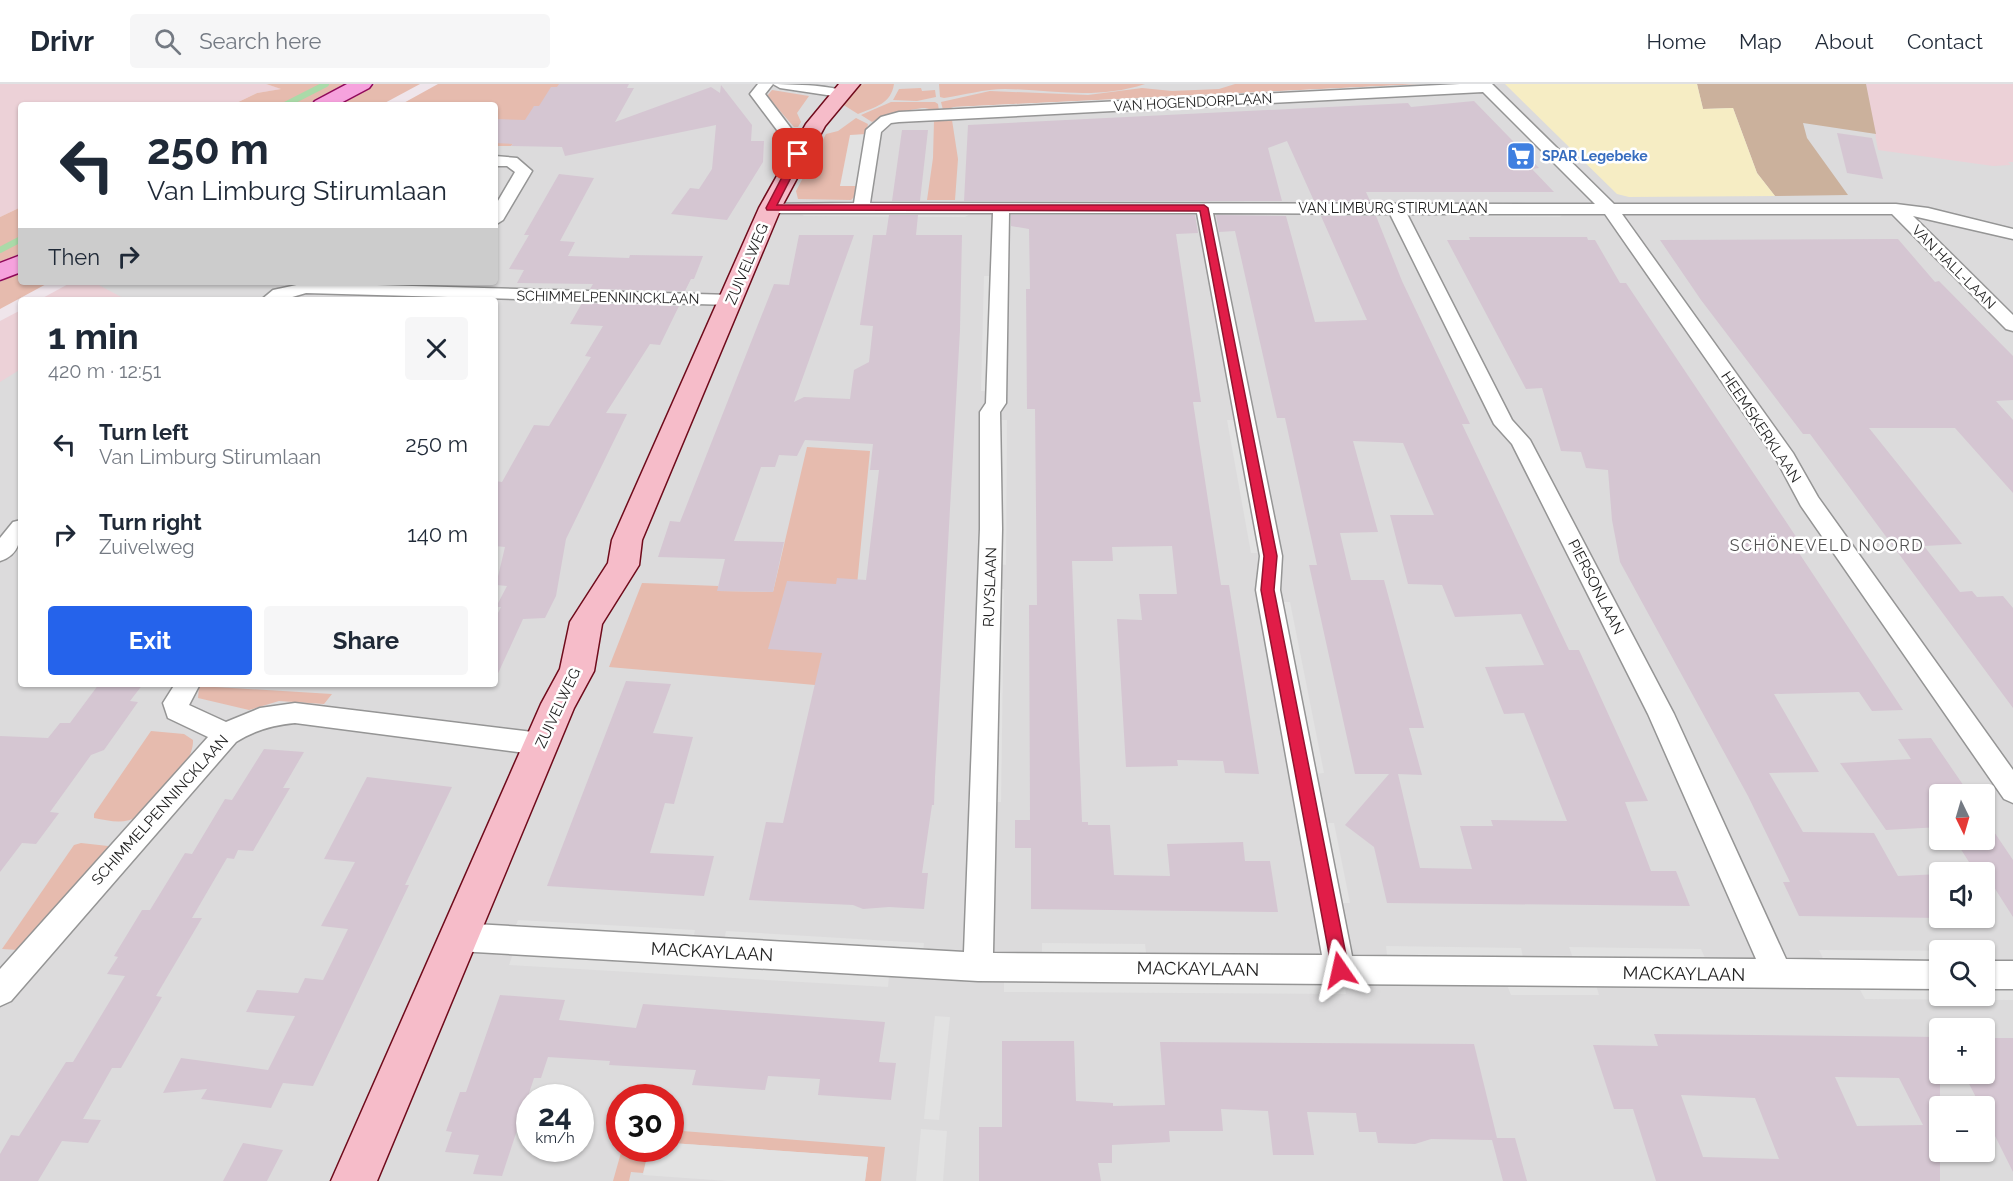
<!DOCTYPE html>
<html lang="en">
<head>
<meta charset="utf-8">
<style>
	:root { --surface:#fff; --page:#f6f6f7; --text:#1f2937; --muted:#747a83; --line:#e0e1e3; --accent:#2563eb }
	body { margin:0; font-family:Raleway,sans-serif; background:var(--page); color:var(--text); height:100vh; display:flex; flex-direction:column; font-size:22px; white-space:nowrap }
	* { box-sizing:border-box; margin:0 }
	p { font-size:20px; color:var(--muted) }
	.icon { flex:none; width:33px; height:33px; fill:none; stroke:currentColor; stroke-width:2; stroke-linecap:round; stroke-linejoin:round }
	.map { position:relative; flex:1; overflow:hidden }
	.drawer { position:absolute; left:18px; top:213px; width:480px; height:390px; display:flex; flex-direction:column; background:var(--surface); border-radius:6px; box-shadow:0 2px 4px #0004 }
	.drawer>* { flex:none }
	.hud { position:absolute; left:18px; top:18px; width:480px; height:183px; border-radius:6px; box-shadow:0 2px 4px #0004; background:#fff; color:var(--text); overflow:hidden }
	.needle { width:39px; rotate:175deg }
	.tools { position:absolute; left:1929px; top:700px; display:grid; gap:12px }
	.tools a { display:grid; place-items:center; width:66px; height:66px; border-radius:6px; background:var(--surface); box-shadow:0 2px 4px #0004; font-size:30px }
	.speed { position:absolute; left:516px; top:1000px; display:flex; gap:12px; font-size:30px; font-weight:700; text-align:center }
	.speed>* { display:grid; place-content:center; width:78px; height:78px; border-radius:50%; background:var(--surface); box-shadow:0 2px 4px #0004; line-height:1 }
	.speed small { font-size:15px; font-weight:400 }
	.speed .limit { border:9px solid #d22; background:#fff; color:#111 }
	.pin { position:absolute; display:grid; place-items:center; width:51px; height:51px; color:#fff; margin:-26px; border-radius:12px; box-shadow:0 3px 9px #0006 }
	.me { position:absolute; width:66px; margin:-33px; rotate:349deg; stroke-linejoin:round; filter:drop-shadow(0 0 4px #0008) }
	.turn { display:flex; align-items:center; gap:21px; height:126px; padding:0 30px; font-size:27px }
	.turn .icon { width:78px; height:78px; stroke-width:2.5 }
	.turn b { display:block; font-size:42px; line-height:51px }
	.then { display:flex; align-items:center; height:57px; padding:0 30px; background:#0003; gap:12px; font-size:22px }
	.round { display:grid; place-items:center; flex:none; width:63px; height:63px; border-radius:6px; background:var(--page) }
	.summary { display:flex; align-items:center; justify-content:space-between; height:102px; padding:0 30px }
	h1 { font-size:36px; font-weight:700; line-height:45px }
	.button { display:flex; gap:12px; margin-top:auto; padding:12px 30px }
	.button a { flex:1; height:69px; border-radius:6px; background:var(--accent); color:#fff; font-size:24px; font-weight:700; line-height:69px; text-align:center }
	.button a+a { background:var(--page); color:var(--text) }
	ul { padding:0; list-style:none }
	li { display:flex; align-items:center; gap:18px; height:90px; padding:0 30px }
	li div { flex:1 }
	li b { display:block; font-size:22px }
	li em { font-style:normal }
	header { display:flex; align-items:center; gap:36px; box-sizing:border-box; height:84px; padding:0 30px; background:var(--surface); border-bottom:2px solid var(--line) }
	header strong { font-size:28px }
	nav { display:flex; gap:33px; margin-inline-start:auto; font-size:21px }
	.search { width:420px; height:54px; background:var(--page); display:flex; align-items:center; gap:15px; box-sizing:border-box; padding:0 21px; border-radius:6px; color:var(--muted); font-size:22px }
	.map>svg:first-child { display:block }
</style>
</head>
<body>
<header>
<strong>Drivr</strong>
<div class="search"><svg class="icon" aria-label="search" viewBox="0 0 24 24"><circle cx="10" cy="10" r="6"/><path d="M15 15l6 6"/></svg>Search here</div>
<nav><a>Home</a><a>Map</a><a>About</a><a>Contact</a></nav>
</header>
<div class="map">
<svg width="2013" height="1097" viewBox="0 0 2013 1097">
	<rect width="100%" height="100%" fill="#efe5eb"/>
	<!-- residential -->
	<path fill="#dcdbdc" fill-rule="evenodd" d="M469,0H2013V1097H0V286L21,262V600H495V216H62L78,198H495V21ZM1940,711H1984V756H1940ZM1940,789H1984V834H1940ZM1940,867H1984V912H1940ZM1940,945H1984V990H1940ZM530,1014H580V1065H530ZM620,1014H670V1065H620ZM1940,1023H1984V1068H1940Z"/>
	<!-- farmland -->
	<g fill="#ecd1d7">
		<path d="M0,0H266L282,5L257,9L232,21H21V123L0,133Z"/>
		<path d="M1866,0H2013V78H2008L2011,81L1993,82L1878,66Z"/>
		<path d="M72,198H93L127,216H39Z"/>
		<path d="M21,226V285L0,298V237Z"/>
	</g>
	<!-- grass -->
	<g fill="#e6bbae">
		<path d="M266,0H346L306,21H232L257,9L281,5Z"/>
		<path d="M375,0H420L381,21H335Z"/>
		<path d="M438,0H590L533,39L511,62H495V21H400Z"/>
		<path d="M864,0H894C891,20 875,23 858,30L842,20L858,2Z"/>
		<path d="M939,0H1145C1096,16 1053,6 1005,5C984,5 965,11 944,14L940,13Z"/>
		<path d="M1235,0H1423L954,23L943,26L941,18L990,7L1088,11L1142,4L1172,7L1219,5Z"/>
		<path d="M921,4L922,7L935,6L936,13L917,17L893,16L899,5Z"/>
		<path d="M772,6L809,12L797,29L801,38L798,43H794L767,12Z"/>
		<path d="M891,18H935L938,20L939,27C933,27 931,25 925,24C918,23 879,33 872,38L861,31Z"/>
		<path d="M856,34L868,40L866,50L840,102H857L854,113L851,116L798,115L796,107L826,50L838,47Z"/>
		<path d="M934,36H952L958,75L955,116H927L933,74Z"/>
		<path d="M21,123V169L0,179V133Z"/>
		<path d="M21,187V198H50L0,225V198Z"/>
		<path d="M807,363L870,367L857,501L815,601L609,583L642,499L718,502V507L773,508Z"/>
		<path d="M199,602L332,610L324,620L279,617L249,626L198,614Z"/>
		<path d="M151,647L184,650L193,656C194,682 157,712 139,732C124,741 110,737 94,734V730Z"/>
		<path d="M81,759L108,762L109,766L18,866L2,865L74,761Z"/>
		<path d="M670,1046L885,1063L881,1097H865L868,1073L671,1059Z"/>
		<path d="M622,1065H649L643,1089L631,1088L629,1097H613Z"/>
	</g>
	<!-- forest -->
	<path fill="#cbb19c" d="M1697,0H1866L1876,50L1803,39L1807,54L1848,111L1775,112L1757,89L1733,24L1703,25Z"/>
	<!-- park -->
	<path fill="#f6edc4" d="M1505,0H1697L1703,25L1733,24L1757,89L1775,112L1629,113L1617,110Z"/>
	<!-- parking -->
	<g fill="#e2e2e2">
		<path d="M1423,0L1448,2L948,26L954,23Z"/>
		<path d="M866,50L857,102H840L850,51Z"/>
		<path d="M799,129H972L965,133L804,132Z"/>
		<path d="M1428,129H1564L1560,133L1435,132Z"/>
		<path d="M984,192H991L988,307H981Z"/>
		<path d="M1000,336H1007L1006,481L997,480Z"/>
		<path d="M1227,336H1235L1260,469H1251Z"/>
		<path d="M997,505H1004L1001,718H992Z"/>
		<path d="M1282,518H1290L1324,689L1315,690Z"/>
		<path d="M1324,739H1334L1350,819H1339Z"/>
		<path d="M518,836L695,846L693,855L515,844Z"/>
		<path d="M726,847L924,859L923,868L724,857Z"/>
		<path d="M1042,859L1145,860L1146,869L1042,868Z"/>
		<path d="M1386,862L1521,864L1523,873L1387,871Z"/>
		<path d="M1569,863L1701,865L1706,876L1573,874Z"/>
		<path d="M1819,866L1983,867H1940L1939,879L1825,878Z"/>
		<path d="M513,870L889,892L888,903L509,881Z"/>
		<path d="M1004,894L1344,897L1346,910L1004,908Z"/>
		<path d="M1507,901H1596L1599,911H1511Z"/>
		<path d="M1859,904L1939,905L1940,912H1984L1985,905H2013V916L1865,915Z"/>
		<path d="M935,932L950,933L939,1036L924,1035Z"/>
		<path d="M921,1045L947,1047L943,1097H916Z"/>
		<path d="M671,1059L868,1073L865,1097H728L643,1091L649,1065H670Z"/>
	</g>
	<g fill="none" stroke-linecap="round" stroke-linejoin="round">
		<!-- stream -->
		<g stroke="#aadaa8" stroke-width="6">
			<path d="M285,21L326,0"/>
			<path d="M0,166L21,155"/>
		</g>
	</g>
	<!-- building -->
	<g fill="#d5c6d2" fill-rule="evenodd">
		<path d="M559,0H629L627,4H634L615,38L711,3L720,9L721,1L752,41L751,57H764L763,78L727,136L671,130L690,104L699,105L712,85L716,41L565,72L562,63L511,62L513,60L495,59V35L525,36L534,22H539L551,3H557Z"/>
		<path d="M1474,17L1539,84L1532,85L1554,108H1366L1370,117H1314L1287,57L1268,64L1282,117H964L968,41L1408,19L1411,23Z"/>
		<path d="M902,46H928L920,117H892Z"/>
		<path d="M1837,49L1872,54L1883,95L1847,89Z"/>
		<path d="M559,90L594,94L560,157L575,158L568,172L629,174L630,171L703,172L694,195H691L685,207L590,205L593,200L517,199L524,186L509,185L529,151H524Z"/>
		<path d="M889,131H918L916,151H962L960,246L935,693L934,721H932L922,789H928L924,825L889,823L863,825L853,821L749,816L766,738L783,739L822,569L768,565L787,497L836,500L837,494L866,496L879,386H870L873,360L805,356L797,372L779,371L775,383H761L734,457L784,458L773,508L717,507L725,475L658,473L670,437L680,438L774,200L789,201L799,151H854L794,318L804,313L850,315L854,286L869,278L873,242L860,241L873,151H886Z"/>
		<path d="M1011,131H1195L1198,149L1176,150L1201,318H1193L1221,501H1229L1259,690L1225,689L1223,677L1177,676L1178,682L1126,683L1117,535L1142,536L1139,510H1177L1172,462L1112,463L1113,477H1072L1082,738H1088V741H1110L1114,791L1170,792L1167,760L1243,758L1245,777H1270L1278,828L1031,825V764H1015V736H1030L1029,521H1037L1035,325H1027L1026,205H1030L1029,145L1011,142Z"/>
		<path d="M1216,131L1286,132L1315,238L1367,236L1321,132H1376L1402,197L1470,340H1462L1569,566H1579L1648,717L1625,718L1651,787H1676L1690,822L1387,819L1374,763L1345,741L1389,690H1355L1309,481H1317L1285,334H1277L1235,147L1219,148ZM1353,357L1403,359L1434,431H1390L1408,500L1442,501L1455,533L1521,530L1544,581L1485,583L1504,630L1524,629L1567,737L1491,736L1493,742H1460L1472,785L1420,784L1398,690L1422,691L1409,644H1424L1384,496H1351L1340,449L1378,448Z"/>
		<path d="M1469,153H1587L1588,156H1595L1620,199H1626L1807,469H1799L1903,626L1872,627L1859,608L1774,610L1819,688L1769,689L1803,748L1874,749L1898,792L1940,790V834L1799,832L1783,798H1790L1748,712L1620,478L1612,436L1608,386L1586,384L1581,368L1561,367L1542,304L1526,305L1447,156H1470Z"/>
		<path d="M1898,155L1935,198L1939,197L2013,272V316L1996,317L2013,336V409L1955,344H1869L1962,460L1924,462L1960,508L1972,507L1977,513L2003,512L2013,524V624L1810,350H1803L1701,216L1660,156Z"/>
		<path d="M582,219L679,222L660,261L650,260L606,329L627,330L566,455L556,512L545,534L523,535L495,596V535L501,523H496L507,502L496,501L505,463L495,462V397L502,398L534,341L549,342L591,273L585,272L603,242L570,240Z"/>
		<path d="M626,597L671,600L653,649L693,653L674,720L665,719L650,769L714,772L704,812L547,802Z"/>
		<path d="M99,600H143L130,617L138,618L104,666L91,671L50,728L59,729L36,760L22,759L0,788V652L48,654L60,639H70Z"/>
		<path d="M1931,654L1970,711H1940V743L1886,746L1840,679L1911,675L1898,655Z"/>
		<path d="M264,665L304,668L283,704H290L253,767L238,766L234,775L227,774L192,834H202L156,912L162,913L121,984H112L83,1035L101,1036L88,1059L62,1057L38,1097H0V1070L11,1051L19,1052L66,978H73L125,892L107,890L118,873L114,872L142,826H150L185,769L192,770L225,715L232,716Z"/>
		<path d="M367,693L452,703L405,801H409L313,1002L283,999L271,1024L201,1015L207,1005L163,1009L181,974L268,986L295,932L246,928L257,906L298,909L305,894L323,896L348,845L321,842L355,778L324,775Z"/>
		<path d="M1984,733L2013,776V833L1985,789H1976L1955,756H1984Z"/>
		<path d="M500,911L565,916L559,936L636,944L643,920L885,938L879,978L896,979L891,1016L818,1011L820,995L768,992L765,1006L692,1001L696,986L609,981L610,977L548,973L541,994H534L502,1092L473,1090L479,1071L445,1068L452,1048L446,1047L460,1008H466Z"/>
		<path d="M1654,950L1940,953V1097H1656L1633,1025H1614L1593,961L1658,962ZM1835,993L1899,994L1923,1041L1857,1042ZM1681,1011L1755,1014L1779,1075L1703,1073Z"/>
		<path d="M1984,954H2013V1088L1984,1030V1023H1981L1964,990H1984Z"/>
		<path d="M1002,957H1074L1076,1017L1113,1019V1022L1165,1021L1160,958L1474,960L1497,1054H1515L1527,1097H1503L1492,1056L1431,1055L1415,1060L1378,1059L1376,1048H1359L1356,1029L1307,1028L1314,1071H1273L1268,1027L1221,1025L1223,1047H1169L1170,1058L1112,1061V1079H1098L1101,1097H979V1043H1002Z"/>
		<path d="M243,1059L283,1066L267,1097H223Z"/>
	</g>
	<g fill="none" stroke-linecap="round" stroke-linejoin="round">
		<!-- street casing -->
		<g stroke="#959595" stroke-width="3">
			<g id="street">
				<path d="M758,0C776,0 836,0 847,9L840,13L780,4L773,0L765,10L793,47L785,52L780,50L750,10Z"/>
				<path d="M1460,0H1492L1614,120H1896L1928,124L2013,145V155L1913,132L2013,231V247L2006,245L1892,130H1622L1793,369L1818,413L2013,686V719L2004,715L1801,422L1777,377L1605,130H1407L1512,336L1530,356L1674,630L1786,875L1940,877V905L978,897L457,867L447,863L442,853L447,843L457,839L964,868L980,445V328L986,319L993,129H770L762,124L764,120L854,119L866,46L881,33L899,28ZM1483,8L1595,120L870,119L881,48L891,39L899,38ZM1009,129H1197L1260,472L1256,506L1322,871L993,869L1002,445L1000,328L1006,319ZM1213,129L1390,130L1494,340L1512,360L1648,630L1756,875L1352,872L1280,506L1282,472Z"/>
				<path d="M495,72L517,74L532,87L503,136L495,141V122L515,88L507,82H495Z"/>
				<path d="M306,199L732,211L738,212L741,216L738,220L732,221L306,209L282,216H261L273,206Z"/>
				<path d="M21,436C21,454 20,471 0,477V454L13,438Z"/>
				<path d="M175,600H200L189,621L226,638L260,624L295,619L541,649L550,652L554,660L550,668L541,671L295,639C273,641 255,646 236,658L11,917L0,922V885L208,653L168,634L163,619Z"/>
				<rect x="1984" y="877" width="29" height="28"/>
			</g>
		</g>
		<!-- secondary casing -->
		<g stroke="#6f0b1b" stroke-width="3">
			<path id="secondary" d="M839,0H860L825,42L781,124L642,456L639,481L602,540L594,587L574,624L377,1097H331L541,620L560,585L570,538L608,479L612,456L759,124L806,40Z"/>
		</g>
		<!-- primary casing -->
		<g stroke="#90095a" stroke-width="3">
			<g id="primary">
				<path d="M347,0H372L369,4L337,21H312L315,17Z"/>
				<path d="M21,171V188L0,196V179Z"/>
			</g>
		</g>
		<!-- street -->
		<use href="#street" fill="#fff" fill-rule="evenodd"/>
		<!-- secondary -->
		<use href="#secondary" fill="#f6bcc9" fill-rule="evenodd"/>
		<!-- primary -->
		<use href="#primary" fill="#f6a2dd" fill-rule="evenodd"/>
	</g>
	<!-- route -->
	<path fill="#e11d48" stroke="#92132f" stroke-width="1.5" d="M795,68L803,70L777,121H1204L1208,124L1277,472L1274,506L1349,886L1346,892L1340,895L1334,892L1332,886L1261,506L1264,472L1200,127L767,126L766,124Z"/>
	<!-- icons -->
	<defs>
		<g id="supermarket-square" transform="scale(1.5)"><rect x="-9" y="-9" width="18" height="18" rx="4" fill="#3f7fe0" stroke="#fff"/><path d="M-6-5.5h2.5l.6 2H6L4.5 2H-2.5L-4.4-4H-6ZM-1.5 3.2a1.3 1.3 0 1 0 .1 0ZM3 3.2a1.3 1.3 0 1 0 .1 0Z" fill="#fff"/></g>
	</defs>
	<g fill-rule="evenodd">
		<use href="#supermarket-square" x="1521" y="72"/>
	</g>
	<g text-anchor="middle" stroke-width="5" stroke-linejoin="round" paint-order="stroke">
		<!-- far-street labels -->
		<g font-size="14" fill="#1e1e1e" stroke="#fff">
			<text transform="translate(1193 18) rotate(-3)" y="5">VAN HOGENDORPLAAN</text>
			<text x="1393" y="129">VAN LIMBURG STIRUMLAAN</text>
			<text transform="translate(1954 183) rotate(45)" y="5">VAN HALL-LAAN</text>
			<text transform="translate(608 213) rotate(1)" y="5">SCHIMMELPENNINCKLAAN</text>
		</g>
		<!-- far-shop labels -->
		<g font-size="14" font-weight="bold" fill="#366cbe" stroke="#fff" text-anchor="start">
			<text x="1542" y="77">SPAR Legebeke</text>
		</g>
		<!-- street labels -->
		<g font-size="15" fill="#1e1e1e" stroke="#fff">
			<text transform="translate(747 180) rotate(-67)" y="5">ZUIVELWEG</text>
			<text transform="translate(1761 343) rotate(56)" y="5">HEEMSKERKLAAN</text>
			<text transform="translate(990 503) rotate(-88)" y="5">RUYSLAAN</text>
			<text transform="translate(1596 503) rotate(63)" y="5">PIERSONLAAN</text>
			<text transform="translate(558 624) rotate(-65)" y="5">ZUIVELWEG</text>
			<text transform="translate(160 726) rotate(-48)" y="5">SCHIMMELPENNINCKLAAN</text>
		</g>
		<!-- neighbourhood labels -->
		<g font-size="16" letter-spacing="1.5" fill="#515151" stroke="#fff">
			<text x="1827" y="467">SCHÖNEVELD NOORD</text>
		</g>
		<!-- near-street labels -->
		<g font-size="18" fill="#1e1e1e" stroke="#fff">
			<text transform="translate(712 868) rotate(3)" y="6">MACKAYLAAN</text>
			<text transform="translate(1198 885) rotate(1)" y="6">MACKAYLAAN</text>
			<text transform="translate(1684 890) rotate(1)" y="6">MACKAYLAAN</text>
		</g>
	</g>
</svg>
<div class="tools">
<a><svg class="needle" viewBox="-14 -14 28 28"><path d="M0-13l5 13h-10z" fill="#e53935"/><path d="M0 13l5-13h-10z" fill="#747a83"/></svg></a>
<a><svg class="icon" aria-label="sound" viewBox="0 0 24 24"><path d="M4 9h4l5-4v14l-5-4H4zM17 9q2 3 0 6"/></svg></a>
<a><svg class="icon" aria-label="search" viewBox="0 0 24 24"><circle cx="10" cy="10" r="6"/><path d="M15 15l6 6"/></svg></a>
<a>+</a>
<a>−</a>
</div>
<div class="speed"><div>24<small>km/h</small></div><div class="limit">30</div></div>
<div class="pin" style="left:798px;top:70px;background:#d93025"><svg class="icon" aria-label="arrive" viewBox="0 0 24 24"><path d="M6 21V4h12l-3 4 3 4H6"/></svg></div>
<svg class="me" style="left:1340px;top:886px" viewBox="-20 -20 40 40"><path d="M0-17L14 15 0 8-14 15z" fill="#e11d48" stroke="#fff" stroke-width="4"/></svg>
<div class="hud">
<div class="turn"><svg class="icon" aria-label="left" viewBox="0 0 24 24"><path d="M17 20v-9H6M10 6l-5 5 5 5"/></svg><div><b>250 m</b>Van Limburg Stirumlaan</div></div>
<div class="then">Then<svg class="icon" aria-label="right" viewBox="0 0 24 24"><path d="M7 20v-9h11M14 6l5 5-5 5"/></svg></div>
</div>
<section class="drawer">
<div class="summary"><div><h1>1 min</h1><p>420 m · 12:51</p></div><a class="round"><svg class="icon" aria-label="close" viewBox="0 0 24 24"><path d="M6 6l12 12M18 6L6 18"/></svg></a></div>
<ul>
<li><svg class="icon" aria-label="left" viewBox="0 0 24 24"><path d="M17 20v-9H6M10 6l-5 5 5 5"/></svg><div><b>Turn left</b><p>Van Limburg Stirumlaan</p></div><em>250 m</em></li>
<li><svg class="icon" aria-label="right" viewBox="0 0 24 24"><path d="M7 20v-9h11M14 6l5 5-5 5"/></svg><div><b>Turn right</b><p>Zuivelweg</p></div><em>140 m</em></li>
</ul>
<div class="button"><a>Exit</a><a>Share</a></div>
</section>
</div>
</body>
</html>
